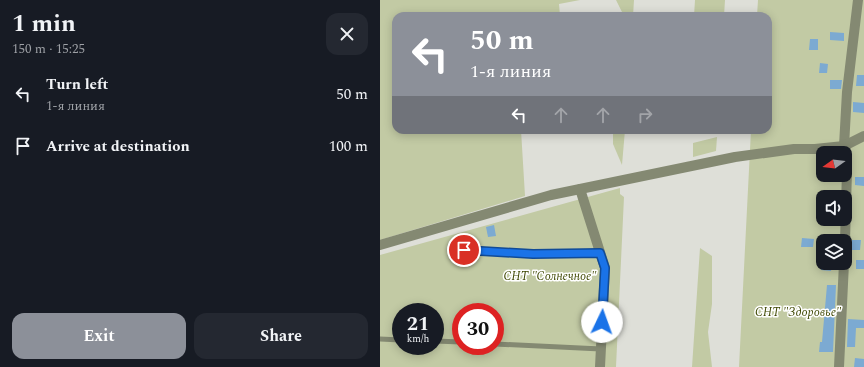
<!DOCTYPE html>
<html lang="en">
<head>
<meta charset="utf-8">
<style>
	:root { --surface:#171b24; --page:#242831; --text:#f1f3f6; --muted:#9ea1a6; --accent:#8c9099 }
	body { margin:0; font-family:Spectral,serif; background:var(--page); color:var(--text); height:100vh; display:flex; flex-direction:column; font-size:15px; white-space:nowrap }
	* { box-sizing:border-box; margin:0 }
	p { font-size:13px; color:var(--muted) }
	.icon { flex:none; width:22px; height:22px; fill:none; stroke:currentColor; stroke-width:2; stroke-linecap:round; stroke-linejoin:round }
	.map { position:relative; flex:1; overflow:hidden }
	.drawer { display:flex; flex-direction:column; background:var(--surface); width:380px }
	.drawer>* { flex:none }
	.guide { position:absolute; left:12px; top:12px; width:380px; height:122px; border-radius:12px; box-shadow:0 2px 10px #0003; background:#8c9099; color:#fff; overflow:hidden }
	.needle { width:26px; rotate:256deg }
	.buttons { position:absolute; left:436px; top:146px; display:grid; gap:8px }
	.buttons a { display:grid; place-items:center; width:36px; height:36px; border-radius:8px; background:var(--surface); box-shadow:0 2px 10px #0003; font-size:20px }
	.speed { position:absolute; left:12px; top:303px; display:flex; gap:8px; font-size:20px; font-weight:700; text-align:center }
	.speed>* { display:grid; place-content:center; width:52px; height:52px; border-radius:50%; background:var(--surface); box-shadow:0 2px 10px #0003; line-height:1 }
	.speed small { font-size:10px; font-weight:400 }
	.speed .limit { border:6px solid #d22; background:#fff; color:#111 }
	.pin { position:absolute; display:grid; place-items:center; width:34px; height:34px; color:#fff; margin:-17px; border:2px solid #fff; border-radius:50%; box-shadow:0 1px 4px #0007 }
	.me { position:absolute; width:44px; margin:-22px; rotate:3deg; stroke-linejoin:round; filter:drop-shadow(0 0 3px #0008) }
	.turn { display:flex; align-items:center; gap:14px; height:84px; padding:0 12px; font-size:18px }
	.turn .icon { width:52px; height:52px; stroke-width:2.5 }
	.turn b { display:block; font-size:28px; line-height:34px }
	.lanes { display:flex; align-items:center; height:38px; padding:0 12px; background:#0003; justify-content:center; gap:20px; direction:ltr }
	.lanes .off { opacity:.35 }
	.round { display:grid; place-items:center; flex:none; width:42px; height:42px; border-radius:12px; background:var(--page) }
	.headline { display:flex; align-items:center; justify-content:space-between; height:68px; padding:0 12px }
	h1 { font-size:24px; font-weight:700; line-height:30px }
	.button { display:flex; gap:8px; margin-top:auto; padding:8px 12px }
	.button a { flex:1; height:46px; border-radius:12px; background:var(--accent); color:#fff; font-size:16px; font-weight:700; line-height:46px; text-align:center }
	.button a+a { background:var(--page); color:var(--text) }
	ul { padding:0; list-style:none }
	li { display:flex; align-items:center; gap:12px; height:52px; padding:0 12px }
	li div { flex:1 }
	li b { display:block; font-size:15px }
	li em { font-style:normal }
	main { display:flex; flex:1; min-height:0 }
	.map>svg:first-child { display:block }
</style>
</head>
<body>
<main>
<section class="drawer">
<div class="headline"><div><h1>1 min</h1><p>150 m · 15:25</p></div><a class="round"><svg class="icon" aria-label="close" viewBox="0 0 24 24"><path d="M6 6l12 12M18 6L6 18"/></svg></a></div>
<ul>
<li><svg class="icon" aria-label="left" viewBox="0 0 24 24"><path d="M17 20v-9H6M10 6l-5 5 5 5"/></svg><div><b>Turn left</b><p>1-я линия</p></div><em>50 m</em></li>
<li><svg class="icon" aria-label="arrive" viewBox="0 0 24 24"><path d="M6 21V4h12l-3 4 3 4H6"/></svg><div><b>Arrive at destination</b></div><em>100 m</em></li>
</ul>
<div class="button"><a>Exit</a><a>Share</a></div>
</section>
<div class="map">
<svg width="484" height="367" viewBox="0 0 484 367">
	<rect width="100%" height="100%" fill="#dedfd8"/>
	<!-- green -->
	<g fill="#c2caa4" fill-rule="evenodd">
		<path d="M0,0H200L179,4L180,16H16V130H141L145,196L0,240Z"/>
		<path d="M236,0H254L253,16H241L242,12Z"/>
		<path d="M315,0H345L344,16H314Z"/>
		<path d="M378,0H484V367H359L371,130H388V16H377ZM443,153H465V175H443ZM443,197H465V219H443ZM443,241H465V263H443Z"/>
		<path d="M233,130H245L242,165L233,144Z"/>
		<path d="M337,137L336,151L313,157V143Z"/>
		<path d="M240,188V194L244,197L236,367H0V255ZM21,312H55V346H21ZM81,312H115V346H81Z"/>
		<path d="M320,248L332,256V304L328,332L332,367H312Z"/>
	</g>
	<!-- building -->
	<g fill="#7caad2">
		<path d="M450,32L464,33V41L450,40Z"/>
		<path d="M430,39H438V50H429Z"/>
		<path d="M440,63L448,64L447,73H439Z"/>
		<path d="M477,75H484V86H476Z"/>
		<path d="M450,80H462L461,89H450Z"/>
		<path d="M473,102L484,103V113L473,112Z"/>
		<path d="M475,177H484V186L475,185Z"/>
		<path d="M114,225L116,236L108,237L106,227Z"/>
		<path d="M422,238L434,239L433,247H421Z"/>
		<path d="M472,240H481L480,250H470Z"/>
		<rect x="476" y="260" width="8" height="9"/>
		<path d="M442,263H452L451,271L441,270Z"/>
		<path d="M447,285H456L453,352H439L440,342H442Z"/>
		<path d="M468,319L484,320V328H476L475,347H467Z"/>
		<path d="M475,358L484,359V367H474Z"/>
	</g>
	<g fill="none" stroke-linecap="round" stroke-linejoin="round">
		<!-- service -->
		<g stroke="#848972" stroke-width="5">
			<path d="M84,250L153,254L220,253"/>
			<path d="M0,339L21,340"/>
			<path d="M55,341L81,342"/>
			<path d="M115,344L221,349"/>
		</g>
		<!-- minor -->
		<g stroke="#848972" stroke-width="10">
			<path d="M200,189L225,268L220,367"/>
			<path d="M465,241L467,171L464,146L467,92L478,0"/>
			<path d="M0,245L171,195L355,157L414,149H435L464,146L484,136"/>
			<path d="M459,367L464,263"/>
		</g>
	</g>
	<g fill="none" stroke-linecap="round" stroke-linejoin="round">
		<!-- route casing -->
		<g stroke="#114b97" stroke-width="10">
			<path id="route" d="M84,250L153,254L220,253L225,268L222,322"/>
		</g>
		<!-- route -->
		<use href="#route" stroke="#1a73e8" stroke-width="7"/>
	</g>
	<g text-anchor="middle" stroke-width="3" stroke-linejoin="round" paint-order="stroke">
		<!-- park labels -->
		<g font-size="12" font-style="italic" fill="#3f4803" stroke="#fff">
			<text x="170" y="280">СНТ "Солнечное"</text>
			<text x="418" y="316">СНТ "Здоровье"</text>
		</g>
	</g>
</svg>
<div class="buttons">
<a><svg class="needle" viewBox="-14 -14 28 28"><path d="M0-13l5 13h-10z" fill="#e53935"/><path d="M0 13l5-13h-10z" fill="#9ea1a6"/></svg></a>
<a><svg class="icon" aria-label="sound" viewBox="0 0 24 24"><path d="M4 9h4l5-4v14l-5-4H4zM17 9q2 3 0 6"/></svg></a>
<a><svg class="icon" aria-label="layers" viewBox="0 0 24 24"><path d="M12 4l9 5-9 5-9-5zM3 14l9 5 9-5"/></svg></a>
</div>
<div class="speed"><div>21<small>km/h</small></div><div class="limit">30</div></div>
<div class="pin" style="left:84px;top:250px;background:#d93025"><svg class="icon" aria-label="arrive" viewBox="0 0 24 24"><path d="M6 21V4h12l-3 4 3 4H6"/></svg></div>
<svg class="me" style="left:222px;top:322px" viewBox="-20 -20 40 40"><circle r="19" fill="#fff"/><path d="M0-13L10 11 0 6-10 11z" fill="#1a73e8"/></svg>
<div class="guide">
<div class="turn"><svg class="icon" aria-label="left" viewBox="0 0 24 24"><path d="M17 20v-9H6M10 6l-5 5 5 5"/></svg><div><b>50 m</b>1-я линия</div></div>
<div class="lanes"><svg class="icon" aria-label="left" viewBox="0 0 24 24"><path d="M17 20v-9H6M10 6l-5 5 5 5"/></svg><svg class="icon off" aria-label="ahead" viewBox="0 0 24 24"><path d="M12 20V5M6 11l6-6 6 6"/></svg><svg class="icon off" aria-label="ahead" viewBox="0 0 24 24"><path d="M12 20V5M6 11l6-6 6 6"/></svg><svg class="icon off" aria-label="right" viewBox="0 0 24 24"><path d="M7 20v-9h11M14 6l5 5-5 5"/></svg></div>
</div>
</div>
</main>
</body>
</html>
